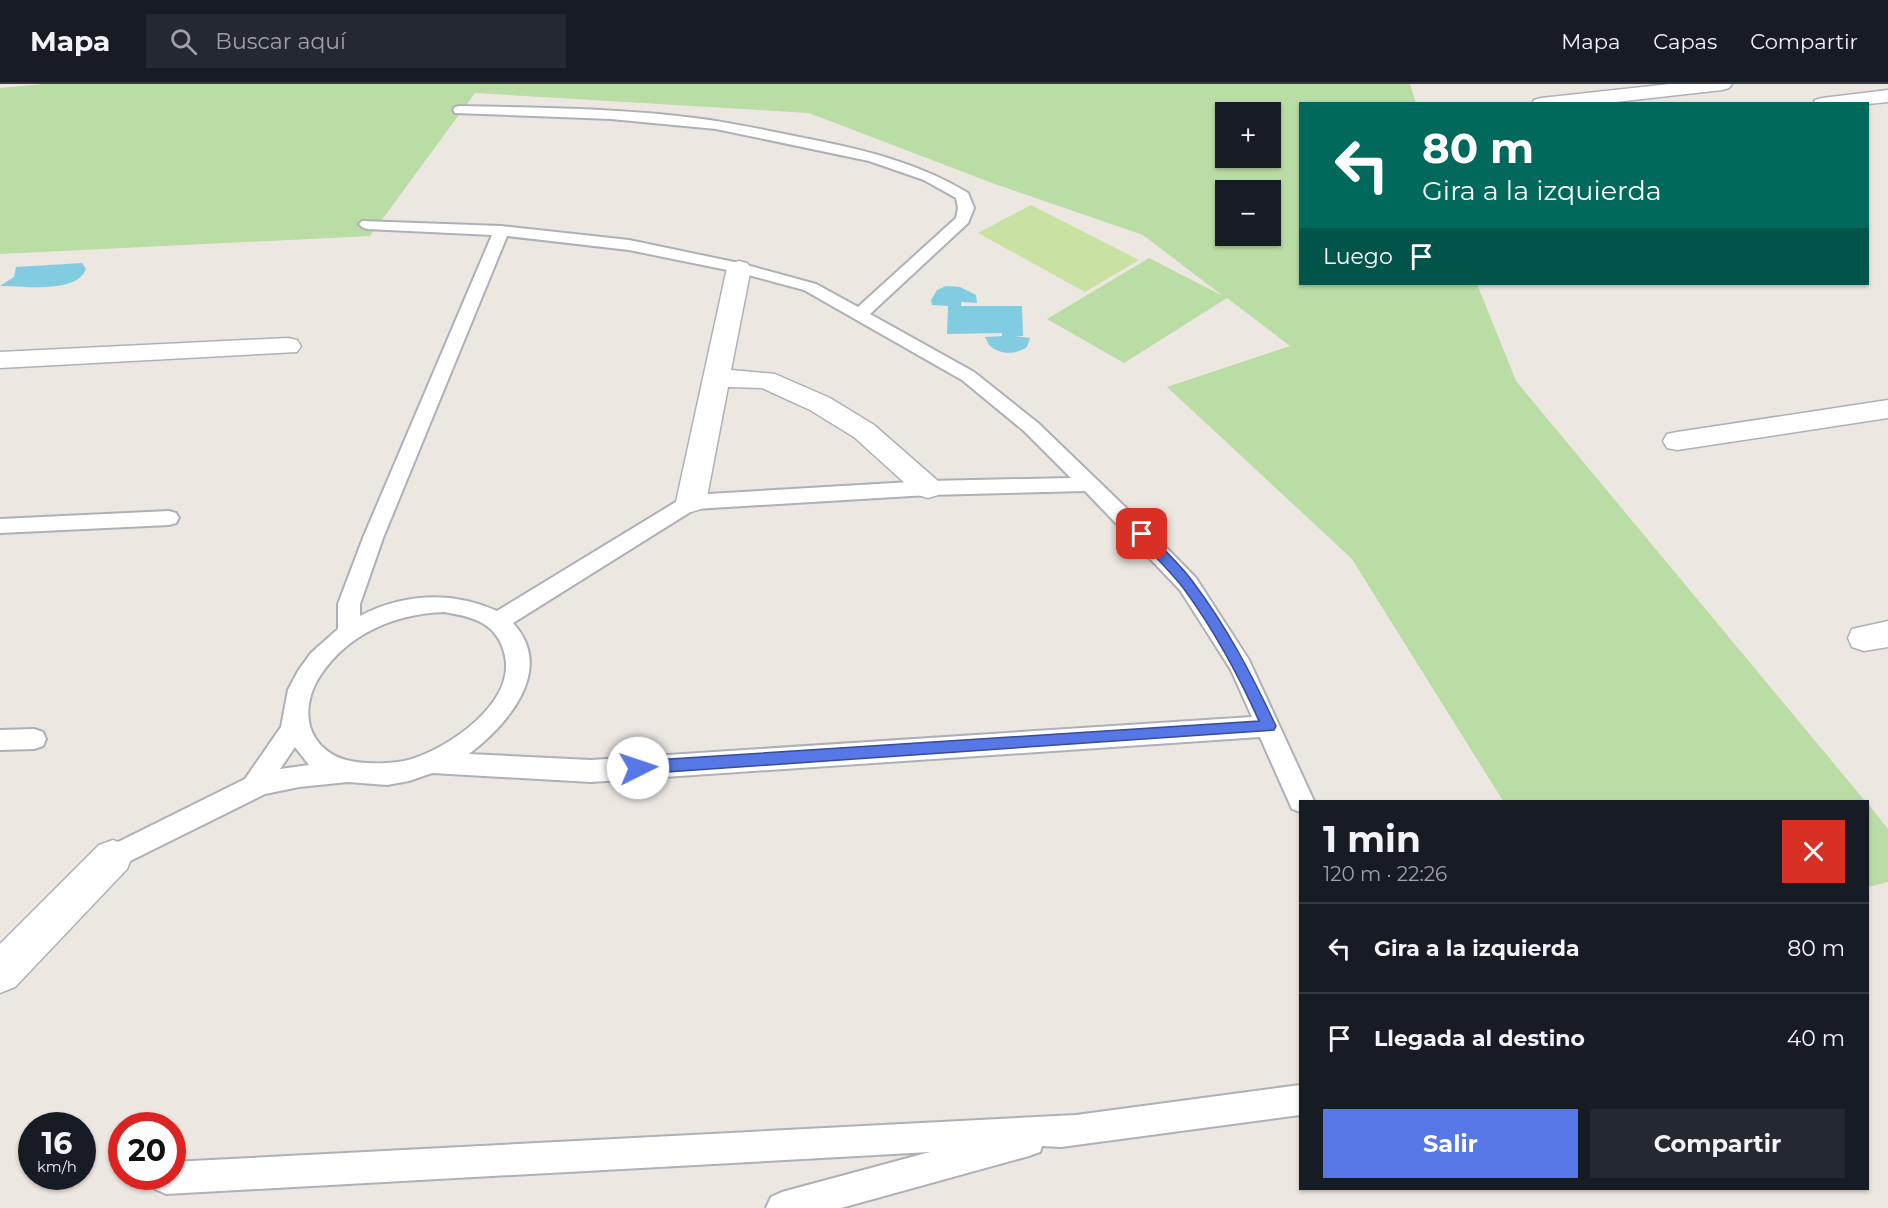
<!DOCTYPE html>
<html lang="es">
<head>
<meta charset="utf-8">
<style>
	:root { --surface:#171b24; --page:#242831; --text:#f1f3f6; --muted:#9ea1a6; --line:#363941; --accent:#5677e5 }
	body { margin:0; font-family:Montserrat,sans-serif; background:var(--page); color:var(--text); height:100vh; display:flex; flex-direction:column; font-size:22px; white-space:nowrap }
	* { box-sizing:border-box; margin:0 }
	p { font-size:20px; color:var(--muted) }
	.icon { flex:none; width:33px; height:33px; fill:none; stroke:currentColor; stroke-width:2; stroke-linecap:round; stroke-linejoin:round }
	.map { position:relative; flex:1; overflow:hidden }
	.drawer { position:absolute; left:1299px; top:716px; width:570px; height:390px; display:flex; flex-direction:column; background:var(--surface); border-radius:0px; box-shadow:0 2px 4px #0004 }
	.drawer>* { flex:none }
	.guide { position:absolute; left:1299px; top:18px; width:570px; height:183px; border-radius:0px; box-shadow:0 2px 4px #0004; background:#00695c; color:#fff; overflow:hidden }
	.fabs { position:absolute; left:1215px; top:18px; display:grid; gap:12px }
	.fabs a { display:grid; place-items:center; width:66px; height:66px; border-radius:0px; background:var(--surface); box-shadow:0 2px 4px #0004; font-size:30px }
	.speed { position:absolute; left:18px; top:1028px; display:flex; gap:12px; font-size:30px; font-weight:700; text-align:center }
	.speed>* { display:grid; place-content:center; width:78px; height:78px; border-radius:50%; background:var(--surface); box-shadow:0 2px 4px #0004; line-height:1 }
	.speed small { font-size:15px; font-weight:400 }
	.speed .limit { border:9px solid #d22; background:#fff; color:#111 }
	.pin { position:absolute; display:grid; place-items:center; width:51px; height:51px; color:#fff; margin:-26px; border-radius:12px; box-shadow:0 3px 9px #0006 }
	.me { position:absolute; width:66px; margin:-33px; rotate:86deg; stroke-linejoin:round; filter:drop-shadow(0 0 4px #0008) }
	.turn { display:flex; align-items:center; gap:21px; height:126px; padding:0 24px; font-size:27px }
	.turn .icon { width:78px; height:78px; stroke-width:2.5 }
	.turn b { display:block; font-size:42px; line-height:51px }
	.then { display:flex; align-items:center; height:57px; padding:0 24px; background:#0003; gap:12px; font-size:22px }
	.round { display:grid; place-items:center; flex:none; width:63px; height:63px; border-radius:0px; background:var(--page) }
	.head { display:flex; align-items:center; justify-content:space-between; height:102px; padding:0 24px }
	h1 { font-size:36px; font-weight:700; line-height:45px }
	.cta { display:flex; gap:12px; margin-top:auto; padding:12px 24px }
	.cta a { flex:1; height:69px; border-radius:0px; background:var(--accent); color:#fff; font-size:24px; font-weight:700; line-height:69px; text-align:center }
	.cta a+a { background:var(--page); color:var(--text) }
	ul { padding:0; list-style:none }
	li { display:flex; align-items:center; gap:18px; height:90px; padding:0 24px; border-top:2px solid var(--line) }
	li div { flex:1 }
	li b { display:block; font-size:22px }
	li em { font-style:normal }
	header { display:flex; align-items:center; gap:36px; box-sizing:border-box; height:84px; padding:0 30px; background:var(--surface); border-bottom:2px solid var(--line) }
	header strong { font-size:28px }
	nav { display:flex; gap:33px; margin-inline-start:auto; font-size:21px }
	.search { width:420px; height:54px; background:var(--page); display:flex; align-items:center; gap:15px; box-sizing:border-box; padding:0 21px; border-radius:0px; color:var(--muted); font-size:22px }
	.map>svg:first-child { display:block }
</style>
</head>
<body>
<header>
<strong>Mapa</strong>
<div class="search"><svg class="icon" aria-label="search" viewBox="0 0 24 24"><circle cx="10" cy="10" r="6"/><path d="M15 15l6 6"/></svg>Buscar aquí</div>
<nav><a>Mapa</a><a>Capas</a><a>Compartir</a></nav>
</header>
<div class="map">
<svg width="1888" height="1124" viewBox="0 0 1888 1124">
	<rect width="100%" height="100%" fill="#ede7e2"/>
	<!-- green -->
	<g fill="#badca5" fill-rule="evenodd">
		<path d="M44,0H1410L1416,19L1300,20V200H1477L1516,297L1865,717H1503L1352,475L1167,303L1290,262L1227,214L1124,279L1047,235L1149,174L1223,212L1143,151L992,99L809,29L475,9L370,152L0,170V4ZM1226,28H1270V74H1226ZM1226,106H1270V152H1226Z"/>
		<path d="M1868,720L1888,745V798L1868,803Z"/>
	</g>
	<!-- pitch -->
	<path fill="#c9e2a2" d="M1031,121L1139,176L1085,208L978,149Z"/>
	<!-- water -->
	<g fill="#82cce1">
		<path d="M82,179L86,185C77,210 23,202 0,202L14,193L16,183Z"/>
		<path d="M946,202L960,203L976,211L977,219L961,218V222H1022L1023,252H1015L1030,254L1027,263C1016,271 999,271 989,261L985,253L1002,252V249L947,250L948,222L932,221L931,216L937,206Z"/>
	</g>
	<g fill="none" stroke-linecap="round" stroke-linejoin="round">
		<!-- service casing -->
		<g stroke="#aeb0b7" stroke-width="4">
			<g id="service">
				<path d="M460,22C540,24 622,24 702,35C738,40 774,48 809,55C865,66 919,79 968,109L974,124L968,139L870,230L974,288L1038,339L1149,446L1196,494L1249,576L1314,717H1300V728L1292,725L1260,653L591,698L432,689L409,697L387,701L348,698L299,703L265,710L122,781L113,785L104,781L100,773L104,765L245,695L281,643L288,606L298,587L311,569L338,545V520L363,454L492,151L367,145L362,143L359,140L362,137L501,142L629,156L739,179L816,200L858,223L956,134L958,124L956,114L924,96L869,77L716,45L611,35L455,29L453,26L455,23ZM507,152L629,166L737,188L804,206L962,296L1024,347L1071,394L928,397L691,411L684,413L497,527C452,507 404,509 360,532V520L383,454ZM1085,407L1180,506L1231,586L1252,633L591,676L469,670C507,641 556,586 513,539L695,425L928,411ZM444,528C474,533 498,539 505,572C515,619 450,663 412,675C398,679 382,680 367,679C347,678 328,673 316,655C303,636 308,610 320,592C348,549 395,530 444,528ZM295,663L309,681L280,685Z"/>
				<path d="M169,427L176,429L179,434L176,439L169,441L0,449V435Z"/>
				<path d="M34,645L43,648L46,655L43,662L34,665L0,666V646Z"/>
				<path d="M1300,1001V1031L1061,1063L1042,1062L1040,1068L1029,1072L841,1124H766L771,1113L782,1108L930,1068L166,1110L155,1105L150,1094L151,1092H172V1078L1076,1031Z"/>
			</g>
		</g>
		<!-- minor casing -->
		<g stroke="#aeb0b7" stroke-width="3">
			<g id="minor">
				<path d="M1670,0H1732L1729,4L1722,6L1598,20H1532L1534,16L1541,14Z"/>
				<path d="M1888,6V18L1868,20H1813L1815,16L1822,14Z"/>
				<path d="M739,177L747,179L751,184L731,286L775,290L830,314L874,341L938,397L943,404L938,411L928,414L918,411L854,353L810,326L762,304L728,303L706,418L701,425L691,428L681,425L676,418L727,184L731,179Z"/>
				<path d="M288,254L297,256L301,262L297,268L0,284V268Z"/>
				<path d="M1888,316V334L1677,366L1667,364L1663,357L1667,350L1677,348Z"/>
				<path d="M1888,537V563L1864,567L1852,563L1848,554L1852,545Z"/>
				<path d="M113,756L127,761L132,773L127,785L15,903L0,909V860L99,761Z"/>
			</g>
		</g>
		<!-- service -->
		<use href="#service" fill="#fff" fill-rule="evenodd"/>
		<!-- minor -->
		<use href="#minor" fill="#fff" fill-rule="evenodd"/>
	</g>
	<!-- route -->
	<path fill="#5677e5" stroke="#384d95" stroke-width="1.5" d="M1142,446L1146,447C1162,464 1180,480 1193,498C1227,543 1252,591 1276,642L1274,646L638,690L633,688L631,684L633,679L638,677L1259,637C1238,590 1214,546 1184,505C1170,487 1153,470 1137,454L1135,450L1137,447Z"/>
</svg>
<div class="fabs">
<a>+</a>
<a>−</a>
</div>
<div class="speed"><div>16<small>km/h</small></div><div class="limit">20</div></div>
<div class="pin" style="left:1142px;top:450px;background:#d93025"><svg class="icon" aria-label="arrive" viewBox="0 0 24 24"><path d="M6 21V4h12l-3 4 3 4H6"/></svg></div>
<svg class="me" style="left:638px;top:684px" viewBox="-20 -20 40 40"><circle r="19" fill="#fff"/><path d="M0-13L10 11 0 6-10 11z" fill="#5677e5"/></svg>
<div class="guide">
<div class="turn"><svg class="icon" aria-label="left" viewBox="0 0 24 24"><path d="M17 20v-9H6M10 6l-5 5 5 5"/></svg><div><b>80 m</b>Gira a la izquierda</div></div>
<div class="then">Luego<svg class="icon" aria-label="arrive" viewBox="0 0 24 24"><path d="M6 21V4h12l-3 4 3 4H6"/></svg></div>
</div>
<section class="drawer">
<div class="head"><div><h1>1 min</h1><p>120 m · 22:26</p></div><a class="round" style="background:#d93025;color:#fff"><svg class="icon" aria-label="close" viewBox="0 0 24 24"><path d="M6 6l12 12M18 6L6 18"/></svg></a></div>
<ul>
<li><svg class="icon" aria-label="left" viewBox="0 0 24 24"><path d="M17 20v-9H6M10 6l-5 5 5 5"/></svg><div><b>Gira a la izquierda</b></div><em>80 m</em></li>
<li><svg class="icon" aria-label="arrive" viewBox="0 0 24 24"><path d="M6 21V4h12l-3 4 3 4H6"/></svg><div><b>Llegada al destino</b></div><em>40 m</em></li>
</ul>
<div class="cta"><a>Salir</a><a>Compartir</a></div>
</section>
</div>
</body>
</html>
